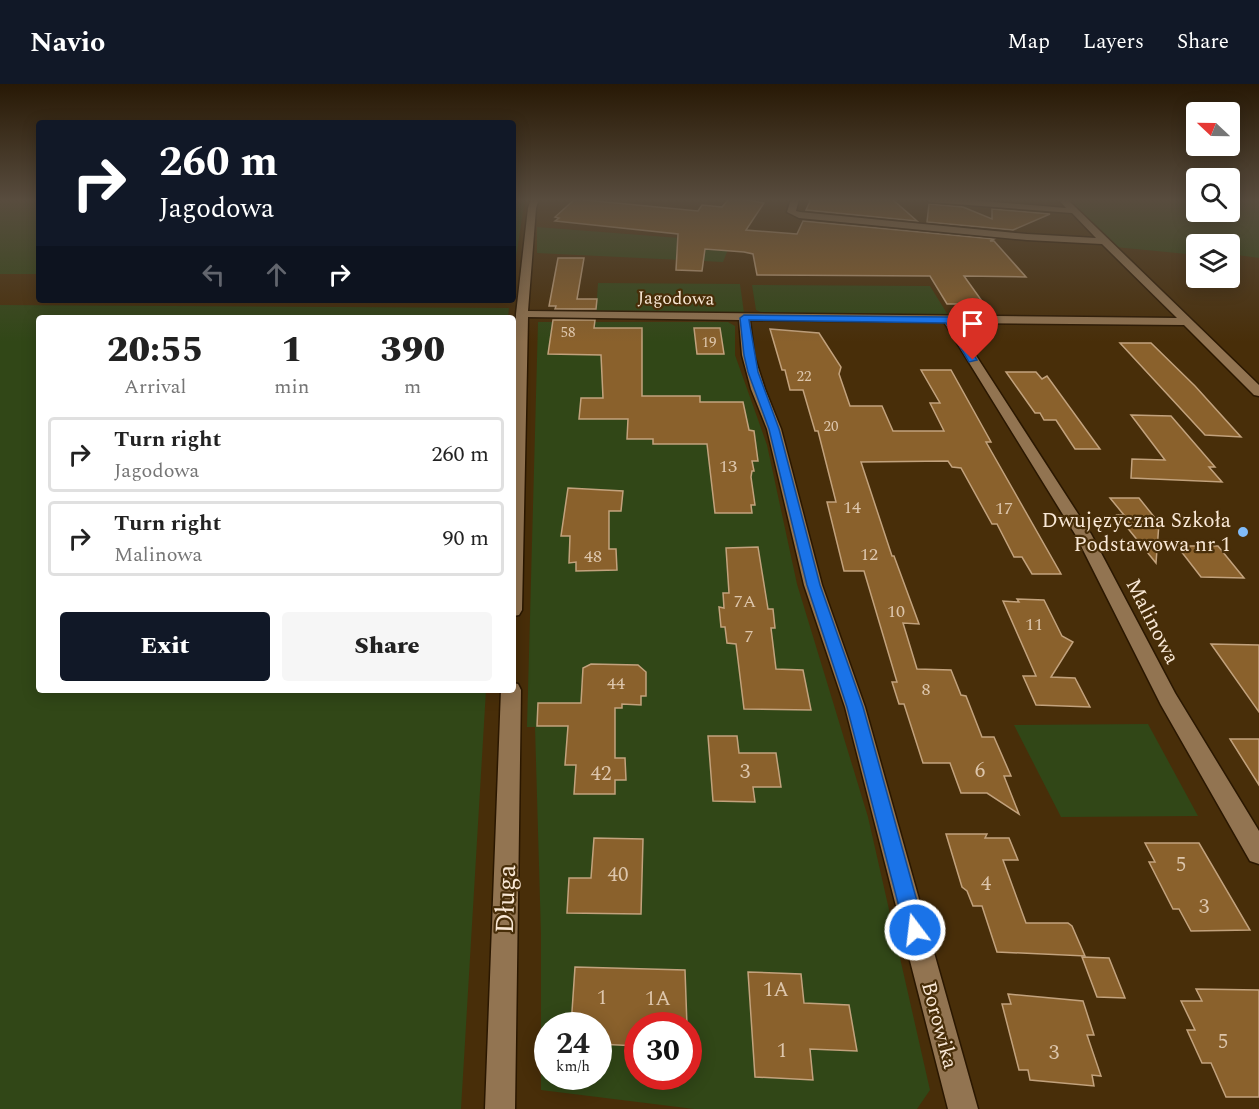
<!DOCTYPE html>
<html lang="en">
<head>
<meta charset="utf-8">
<style>
	:root { --surface:#fff; --page:#f6f6f6; --text:#222; --muted:#767676; --line:#e0e0e0; --accent:#111827 }
	body { margin:0; font-family:Spectral,serif; background:var(--page); color:var(--text); height:100vh; display:flex; flex-direction:column; font-size:22px; white-space:nowrap }
	* { box-sizing:border-box; margin:0 }
	p { font-size:20px; color:var(--muted) }
	.icon { flex:none; width:33px; height:33px; fill:none; stroke:currentColor; stroke-width:2; stroke-linecap:round; stroke-linejoin:round }
	.map { position:relative; flex:1; overflow:hidden }
	.side { position:absolute; left:36px; top:231px; width:480px; height:378px; display:flex; flex-direction:column; background:var(--surface); border-radius:6px; box-shadow:0 3px 15px #0003 }
	.side>* { flex:none }
	.banner { position:absolute; left:36px; top:36px; width:480px; height:183px; border-radius:6px; box-shadow:0 3px 15px #0003; background:#111827; color:#fff; overflow:hidden }
	.needle { width:39px; rotate:292deg }
	.controls { position:absolute; left:1186px; top:18px; display:grid; gap:12px }
	.controls a { display:grid; place-items:center; width:54px; height:54px; border-radius:6px; background:var(--surface); box-shadow:0 3px 15px #0003; font-size:30px }
	.speed { position:absolute; left:534px; top:928px; display:flex; gap:12px; font-size:30px; font-weight:700; text-align:center }
	.speed>* { display:grid; place-content:center; width:78px; height:78px; border-radius:50%; background:var(--surface); box-shadow:0 3px 15px #0003; line-height:1 }
	.speed small { font-size:15px; font-weight:400 }
	.speed .limit { border:9px solid #d22; background:#fff; color:#111 }
	.pin { position:absolute; display:grid; place-items:center; width:51px; height:51px; color:#fff; margin:-62px -26px; border-radius:50% 50% 50% 0; rotate:-45deg; box-shadow:0 0 6px #0007 }
	.pin .icon { rotate:45deg }
	.me { position:absolute; width:66px; margin:-33px; rotate:345deg; stroke-linejoin:round; filter:drop-shadow(0 0 4px #0008) }
	.turn { display:flex; align-items:center; gap:21px; height:126px; padding:0 24px; font-size:27px }
	.turn .icon { width:78px; height:78px; stroke-width:2.5 }
	.turn b { display:block; font-size:42px; line-height:51px }
	.lanes { display:flex; align-items:center; height:57px; padding:0 24px; background:#0003; justify-content:center; gap:30px; direction:ltr }
	.lanes .off { opacity:.35 }
	.eta { display:flex; justify-content:space-evenly; align-items:center; height:102px; text-align:center }
	.eta b { font-size:36px; font-weight:800; line-height:42px }
	.action { display:flex; gap:12px; margin-top:auto; padding:12px 24px }
	.action a { flex:1; height:69px; border-radius:6px; background:var(--accent); color:#fff; font-size:24px; font-weight:800; line-height:69px; text-align:center }
	.action a+a { background:var(--page); color:var(--text) }
	ul { padding:0; list-style:none }
	li { display:flex; align-items:center; gap:18px; height:75px; margin:0 12px 9px; padding:0 12px; border:3px solid var(--line); border-radius:6px }
	li div { flex:1 }
	li b { display:block; font-size:22px }
	li em { font-style:normal }
	header { display:flex; align-items:center; gap:36px; box-sizing:border-box; height:84px; padding:0 30px; background:var(--accent); color:#fff }
	header strong { font-size:28px }
	nav { display:flex; gap:33px; margin-inline-start:auto; font-size:21px }
	.map>svg:first-child { display:block }
</style>
</head>
<body>
<header>
<strong>Navio</strong>
<nav><a>Map</a><a>Layers</a><a>Share</a></nav>
</header>
<div class="map">
<svg width="1259" height="1025" viewBox="0 0 1259 1025">
	<rect width="100%" height="100%" fill="#482e09"/>
	<!-- green -->
	<g fill="#314717" fill-rule="evenodd">
		<rect x="0" y="115" width="39" height="75"/>
		<path d="M513,115H525L513,192Z"/>
		<path d="M1065,115H1197V128H1230V115H1259V174L1230,170V160H1197V171L1115,163Z"/>
		<path d="M537,143L731,158L723,178L537,169Z"/>
		<path d="M598,199L740,200L744,229L596,227Z"/>
		<path d="M752,201L930,202L948,231L763,229L756,226Z"/>
		<path d="M0,221L509,224L508,234H39V606H486L461,1025H0Z"/>
		<path d="M538,238H728L735,242V271L767,361L797,500L868,733L930,1006L917,1025H694L541,1006V851L535,643H527ZM548,942H598V993H548ZM638,942H688V993H638Z"/>
		<path d="M1148,640L1198,732L1061,733L1014,641Z"/>
	</g>
	<!-- building -->
	<g fill="#8a612c" stroke="#c2a27d" stroke-width="1.5">
		<path d="M575,115L698,127L702,121L722,123L729,115H742L764,119L746,146L797,150L803,137L994,155L990,157H994L1026,193L964,192L984,220H947L930,192L757,191L753,170L744,168L705,165L702,187L676,186L678,150L555,137L559,134L555,133Z"/>
		<path d="M811,115H892L917,137L806,126Z"/>
		<path d="M929,120L963,123L992,135V125L1050,130L1013,146L927,138Z"/>
		<path d="M558,174H584L577,215H597L596,225H555L556,222H549Z"/>
		<path d="M553,236H595L594,244H642V312H700V318H743L749,346L754,347L758,377H752L754,387H752L751,393L755,421H751L752,429H715L707,360H653V355H627L628,335H579L581,314H603L601,271L548,270Z"/>
		<path d="M694,244H720L724,270H697Z"/>
		<path d="M770,245L819,249L841,283L839,290L850,322H882L893,347H944L930,319H940L921,286H951L991,358H986L1061,490H1032L1022,473H1014L997,440H992L961,384L952,383L948,377L861,378L892,472H894L919,540L903,539L917,585L951,586L961,611L966,612L982,653H994L1011,692H1004L1019,730L987,709H961L950,679H923L904,620H899L892,598H897L864,487H844L827,418H836L818,347H815L803,306H790L785,286H782Z"/>
		<path d="M1120,259H1151L1195,302L1241,353L1205,351Z"/>
		<path d="M1006,288H1036L1042,295L1047,292L1100,365H1075L1056,336H1044L1040,329H1035Z"/>
		<path d="M1131,331L1171,332L1215,383H1209L1222,398L1131,394L1132,375L1165,376Z"/>
		<path d="M568,404L623,407L621,427H609V465H616L617,486L576,487V478L569,479L570,452H561Z"/>
		<path d="M1110,414H1139L1159,439L1156,479L1117,431H1124Z"/>
		<path d="M1177,462H1218L1244,494L1201,493Z"/>
		<path d="M758,463L768,525H773L775,544H771L776,585L803,586L811,626L744,625L736,560L727,559L725,543H721L719,523L724,524L723,509H729L726,464Z"/>
		<path d="M1017,515L1044,516L1062,552L1073,558L1051,593L1075,594L1090,623L1036,621L1023,592H1036L1003,517L1019,518Z"/>
		<path d="M1211,560L1259,561V628Z"/>
		<path d="M591,580L638,581L646,588V612H641V621L622,620V624H615V674H625L626,696H615V710H574L576,681H565L568,642H537L538,619H581L583,584Z"/>
		<path d="M708,652H737L739,669H776L781,703H753L755,718L713,717Z"/>
		<path d="M1230,655H1259V701Z"/>
		<path d="M946,750H987L985,754H1009L1018,776H1003L1026,839H1068L1072,842L1085,872L997,868L982,822H973L967,807L962,803Z"/>
		<path d="M594,754L643,755L641,830L567,829L569,794H591Z"/>
		<path d="M1145,759H1199L1250,846L1191,847L1179,825H1173L1149,778H1155Z"/>
		<path d="M1082,873L1109,874L1125,914L1097,913Z"/>
		<path d="M575,883L685,886L687,942H638V962L598,960V942H571Z"/>
		<path d="M748,888L801,890L804,919L849,921L857,967L810,965L813,996L755,993Z"/>
		<path d="M1196,905L1259,906V1013H1226L1211,979H1202L1187,946H1195L1181,917H1202Z"/>
		<path d="M1008,910L1083,917L1094,951H1087L1101,992L1092,991L1094,1002L1030,996L1028,986H1019L1002,920H1011Z"/>
	</g>
	<g fill="none" stroke-linecap="round" stroke-linejoin="round">
		<!-- street casing -->
		<g stroke="#2a1700" stroke-width="3">
			<g id="street">
				<path d="M531,115H539L536,124L528,227L1177,234L1102,160L1027,156L799,134L787,128L791,115H799L796,127L800,128L1027,150L1096,154L1072,129L929,118L925,115H957L1066,124L1058,115H1067L1259,301V312L1254,311L1184,241L955,239L1091,450L1175,609L1259,747V780L1250,777L1161,621L1075,450L944,238L750,236L754,271L765,305L781,345L822,501L865,623L978,1025H948L845,623L804,501L767,345L751,305L742,271L739,236L528,233L522,526L519,531L513,532V310L516,230L528,124Z"/>
				<path d="M513,599L518,600L521,606L515,1025H485L501,606H513Z"/>
			</g>
		</g>
		<!-- street -->
		<use href="#street" fill="#927451" fill-rule="evenodd"/>
	</g>
	<!-- sky -->
	<linearGradient id="sky" x2="0" y2="1"><stop stop-color="#281905"/><stop offset="0.45" stop-color="#584c3e"/><stop offset="1" stop-color="#584c3e" stop-opacity="0"/></linearGradient>
	<rect width="1259" height="258" fill="url(#sky)"/>
	<!-- route -->
	<path fill="#1a73e8" stroke="#114b97" stroke-width="1.5" d="M744,231L948,233L953,236L977,276L969,278L946,239L749,236L758,288L779,345L820,501L863,623L925,846L922,853L915,856L908,853L905,846L847,623L807,501L769,345L748,288L744,271L740,234Z"/>
	<!-- markers -->
	<circle fill="#81bcfa" stroke="#482e09" stroke-width="2" cx="1243" cy="448" r="6"/>
	<g text-anchor="middle" stroke-width="4.5" stroke-linejoin="round" paint-order="stroke">
		<!-- far-number labels -->
		<g font-size="15" fill="#ddc6ac">
			<text x="568" y="253">58</text>
			<text x="709" y="263">19</text>
			<text x="804" y="297">22</text>
			<text x="831" y="347">20</text>
		</g>
		<!-- far-street labels -->
		<g font-size="18" fill="#f9e8d6" stroke="#482e09">
			<text transform="translate(676 214) rotate(1)" y="6">Jagodowa</text>
		</g>
		<!-- number labels -->
		<g font-size="18" fill="#ddc6ac">
			<text x="728" y="388">13</text>
			<text x="852" y="429">14</text>
			<text x="1004" y="430">17</text>
			<text x="869" y="476">12</text>
			<text x="593" y="478">48</text>
			<text x="745" y="523">7A</text>
			<text x="896" y="533">10</text>
			<text x="1034" y="546">11</text>
			<text x="749" y="558">7</text>
			<text x="616" y="605">44</text>
			<text x="926" y="611">8</text>
		</g>
		<!-- poi labels -->
		<g font-size="21" fill="#f9e8d6" stroke="#482e09" text-anchor="end">
			<text x="1231" y="443">Dwujęzyczna Szkoła<tspan x="1231" dy="24">Podstawowa nr 1</tspan></text>
		</g>
		<!-- street labels -->
		<g font-size="21" fill="#f9e8d6" stroke="#482e09">
			<text transform="translate(1153 537) rotate(63)" y="7">Malinowa</text>
			<text transform="translate(940 941) rotate(75)" y="7">Borowika</text>
		</g>
		<!-- near-number labels -->
		<g font-size="21" fill="#ddc6ac">
			<text x="980" y="693">6</text>
			<text x="745" y="694">3</text>
			<text x="601" y="696">42</text>
			<text x="1181" y="787">5</text>
			<text x="618" y="797">40</text>
			<text x="986" y="806">4</text>
			<text x="1204" y="829">3</text>
			<text x="776" y="912">1A</text>
			<text x="602" y="920">1</text>
			<text x="658" y="921">1A</text>
			<text x="1223" y="964">5</text>
			<text x="782" y="973">1</text>
			<text x="1054" y="975">3</text>
		</g>
		<!-- near-street labels -->
		<g font-size="26" fill="#f9e8d6" stroke="#482e09">
			<text transform="translate(505 815) rotate(-88)" y="9">Długa</text>
		</g>
	</g>
</svg>
<div class="controls">
<a><svg class="needle" viewBox="-14 -14 28 28"><path d="M0-13l5 13h-10z" fill="#e53935"/><path d="M0 13l5-13h-10z" fill="#767676"/></svg></a>
<a><svg class="icon" aria-label="search" viewBox="0 0 24 24"><circle cx="10" cy="10" r="6"/><path d="M15 15l6 6"/></svg></a>
<a><svg class="icon" aria-label="layers" viewBox="0 0 24 24"><path d="M12 4l9 5-9 5-9-5zM3 14l9 5 9-5"/></svg></a>
</div>
<div class="speed"><div>24<small>km/h</small></div><div class="limit">30</div></div>
<div class="pin" style="left:973px;top:276px;background:#d93025"><svg class="icon" aria-label="arrive" viewBox="0 0 24 24"><path d="M6 21V4h12l-3 4 3 4H6"/></svg></div>
<svg class="me" style="left:915px;top:846px" viewBox="-20 -20 40 40"><circle r="17" fill="#1a73e8" stroke="#fff" stroke-width="3"/><path d="M0-11L8 9 0 5-8 9z" fill="#fff"/></svg>
<div class="banner">
<div class="turn"><svg class="icon" aria-label="right" viewBox="0 0 24 24"><path d="M7 20v-9h11M14 6l5 5-5 5"/></svg><div><b>260 m</b>Jagodowa</div></div>
<div class="lanes"><svg class="icon off" aria-label="left" viewBox="0 0 24 24"><path d="M17 20v-9H6M10 6l-5 5 5 5"/></svg><svg class="icon off" aria-label="ahead" viewBox="0 0 24 24"><path d="M12 20V5M6 11l6-6 6 6"/></svg><svg class="icon" aria-label="right" viewBox="0 0 24 24"><path d="M7 20v-9h11M14 6l5 5-5 5"/></svg></div>
</div>
<section class="side">
<div class="eta">
<div><b>20:55</b><p>Arrival</p></div>
<div><b>1</b><p>min</p></div>
<div><b>390</b><p>m</p></div>
</div>
<ul>
<li><svg class="icon" aria-label="right" viewBox="0 0 24 24"><path d="M7 20v-9h11M14 6l5 5-5 5"/></svg><div><b>Turn right</b><p>Jagodowa</p></div><em>260 m</em></li>
<li><svg class="icon" aria-label="right" viewBox="0 0 24 24"><path d="M7 20v-9h11M14 6l5 5-5 5"/></svg><div><b>Turn right</b><p>Malinowa</p></div><em>90 m</em></li>
</ul>
<div class="action"><a>Exit</a><a>Share</a></div>
</section>
</div>
</body>
</html>
